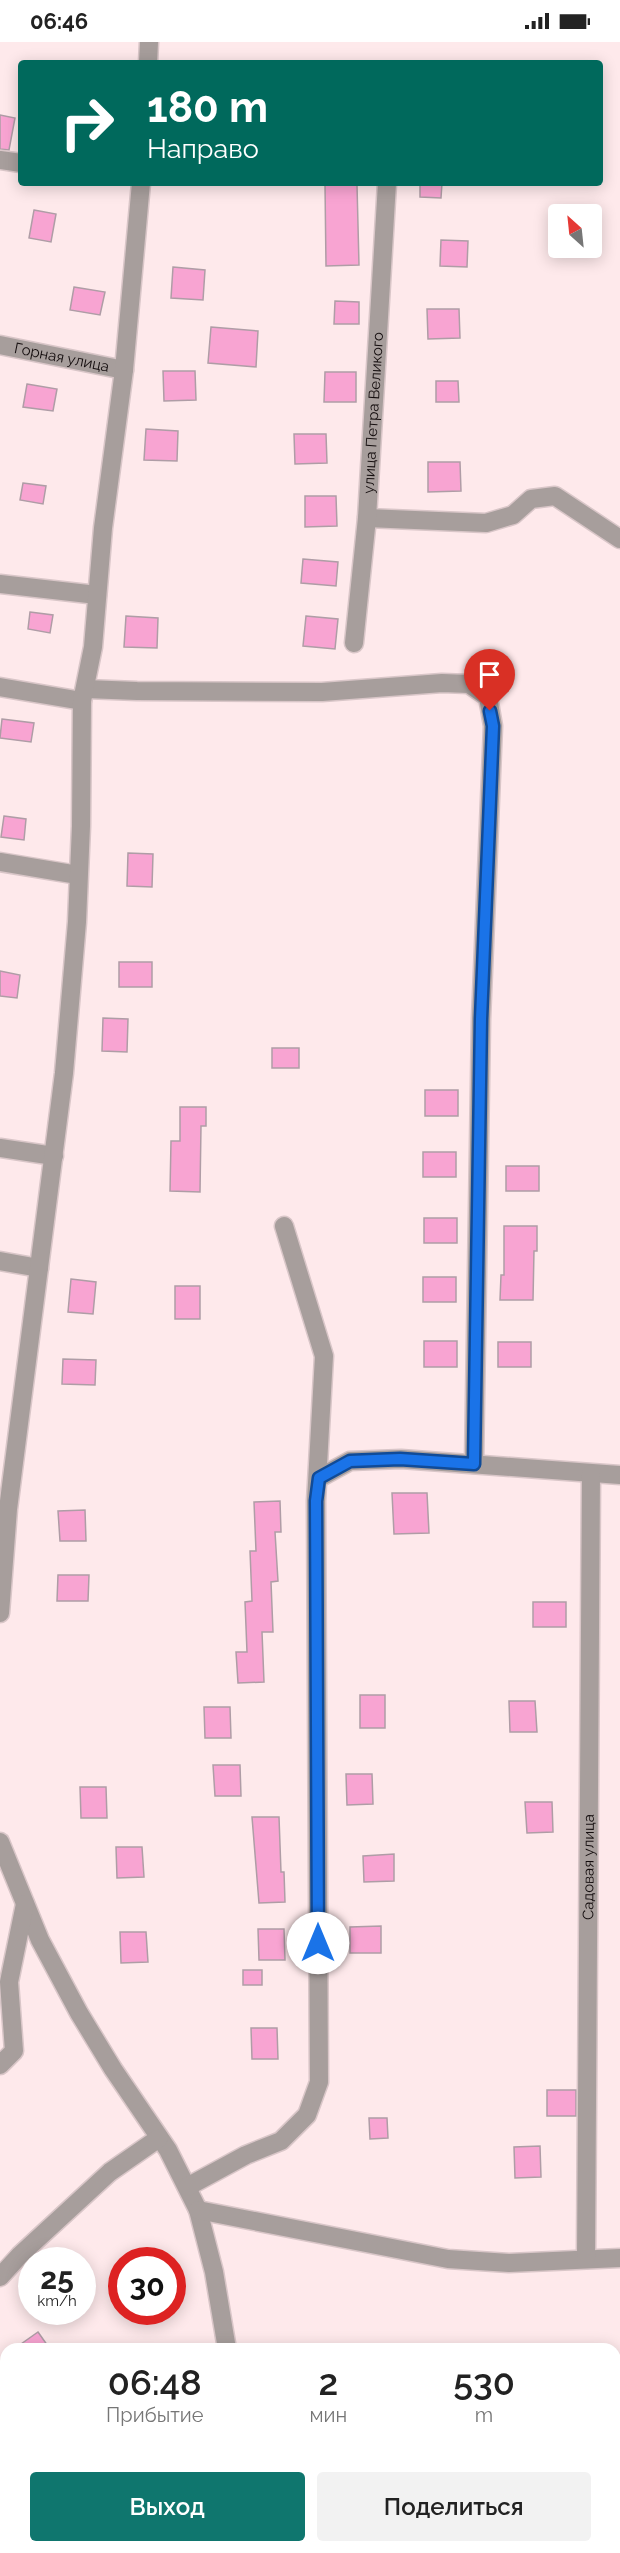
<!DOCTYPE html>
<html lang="ru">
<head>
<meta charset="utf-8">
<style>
	:root { --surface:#fff; --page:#f2f2f2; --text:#222; --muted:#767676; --accent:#0f766e }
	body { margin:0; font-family:Raleway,sans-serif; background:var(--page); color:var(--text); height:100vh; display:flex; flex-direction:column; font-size:22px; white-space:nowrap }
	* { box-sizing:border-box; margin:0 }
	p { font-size:20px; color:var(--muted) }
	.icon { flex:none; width:33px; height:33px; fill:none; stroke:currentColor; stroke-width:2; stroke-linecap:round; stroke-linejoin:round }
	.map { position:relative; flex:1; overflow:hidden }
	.drawer { position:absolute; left:0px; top:2301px; width:621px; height:210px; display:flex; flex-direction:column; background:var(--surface); border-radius:18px 18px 0 0; box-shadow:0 3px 15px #0003 }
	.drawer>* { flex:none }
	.guide { position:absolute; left:18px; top:18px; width:585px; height:126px; border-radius:6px; box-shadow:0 3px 15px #0003; background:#00695c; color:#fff; overflow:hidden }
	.needle { width:39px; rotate:333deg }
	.tools { position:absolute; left:548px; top:162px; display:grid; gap:12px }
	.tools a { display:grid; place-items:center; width:54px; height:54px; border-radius:6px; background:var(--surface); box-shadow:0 3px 15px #0003; font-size:30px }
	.speed { position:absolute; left:18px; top:2205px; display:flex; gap:12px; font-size:30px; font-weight:700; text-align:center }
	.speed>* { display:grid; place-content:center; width:78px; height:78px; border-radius:50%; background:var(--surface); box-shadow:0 3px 15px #0003; line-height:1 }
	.speed small { font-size:15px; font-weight:400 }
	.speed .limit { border:9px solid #d22; background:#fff; color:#111 }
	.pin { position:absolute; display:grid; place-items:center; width:51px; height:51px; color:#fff; margin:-62px -26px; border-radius:50% 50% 50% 0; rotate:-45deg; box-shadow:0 0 6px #0007 }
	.pin .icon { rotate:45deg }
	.me { position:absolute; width:66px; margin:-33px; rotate:0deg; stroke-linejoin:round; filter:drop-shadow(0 0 4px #0008) }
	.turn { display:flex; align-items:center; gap:21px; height:126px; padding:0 30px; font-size:27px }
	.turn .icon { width:78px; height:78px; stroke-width:2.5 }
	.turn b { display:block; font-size:42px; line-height:51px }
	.eta { display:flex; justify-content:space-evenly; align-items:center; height:102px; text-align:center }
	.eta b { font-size:36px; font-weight:600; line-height:42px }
	.cta { display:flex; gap:12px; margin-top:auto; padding:12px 30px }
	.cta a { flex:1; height:69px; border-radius:6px; background:var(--accent); color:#fff; font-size:24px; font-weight:600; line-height:69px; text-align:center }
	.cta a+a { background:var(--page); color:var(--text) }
	.status { display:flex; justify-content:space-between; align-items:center; height:42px; padding:0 30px; background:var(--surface); direction:ltr }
	.status svg { height:16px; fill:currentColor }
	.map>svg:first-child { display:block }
</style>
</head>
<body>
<div class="status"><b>06:46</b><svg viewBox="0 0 49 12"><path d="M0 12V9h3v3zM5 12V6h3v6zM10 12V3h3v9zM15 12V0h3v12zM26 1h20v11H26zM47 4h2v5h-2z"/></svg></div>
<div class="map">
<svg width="620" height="2511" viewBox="0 0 620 2511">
	<rect width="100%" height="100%" fill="#fee9eb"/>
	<!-- building -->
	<g fill="#f8a4d2" stroke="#af9da6" stroke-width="1.5">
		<path d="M0,73L15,76L9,108L0,107Z"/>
		<path d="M420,141H442L441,156L420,155Z"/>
		<path d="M325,143H357L359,223L326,224Z"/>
		<path d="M34,168L56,172L51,200L29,196Z"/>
		<path d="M441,198L468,199L467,225L440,224Z"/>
		<path d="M173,225L205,228L203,258L171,256Z"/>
		<path d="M74,245L105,250L100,273L70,268Z"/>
		<path d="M335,259L359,260V282H334Z"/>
		<path d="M427,267H459L460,296L428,297Z"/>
		<path d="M211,285L258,289L256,325L208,321Z"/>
		<path d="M163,329H195L196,358L164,359Z"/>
		<path d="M325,330H356V360H324Z"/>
		<path d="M436,339H458L459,360H436Z"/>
		<path d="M27,342L57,347L53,369L23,365Z"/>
		<path d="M146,387L178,389L177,419L144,418Z"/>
		<path d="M294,392H326L327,421L295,422Z"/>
		<path d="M428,420H460L461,449L428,450Z"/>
		<path d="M23,441L46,444L43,462L20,458Z"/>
		<path d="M305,454H336L337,484L305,485Z"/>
		<path d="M303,517L338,520L336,544L301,541Z"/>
		<path d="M30,570L53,573L50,591L28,587Z"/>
		<path d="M126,574L158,576L157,606L124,605Z"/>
		<path d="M306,574L338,577L335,607L303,604Z"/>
		<path d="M2,677L34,681L31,700L0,696Z"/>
		<path d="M4,774L26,777L24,798L1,795Z"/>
		<path d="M128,811L153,812L152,845L127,844Z"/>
		<rect x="119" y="920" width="33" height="25"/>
		<path d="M0,929L20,933L17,956L0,954Z"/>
		<path d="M103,976L128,977L127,1010L102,1009Z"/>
		<rect x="272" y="1006" width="27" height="20"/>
		<rect x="425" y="1048" width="33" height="26"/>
		<path d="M180,1065H206V1084H201L200,1150L170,1149L171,1099H180Z"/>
		<rect x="423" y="1110" width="33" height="25"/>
		<rect x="506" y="1124" width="33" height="25"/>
		<rect x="424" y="1176" width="33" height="25"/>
		<path d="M504,1184H537V1209H534L533,1258H500L501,1233H504Z"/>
		<rect x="423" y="1235" width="33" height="25"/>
		<path d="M71,1237L96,1240L93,1272L68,1270Z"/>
		<rect x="175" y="1244" width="25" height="33"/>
		<rect x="424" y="1299" width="33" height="26"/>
		<rect x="498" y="1300" width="33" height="25"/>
		<path d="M63,1317L96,1318L95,1343L62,1342Z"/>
		<path d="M392,1451H427L429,1491L394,1492Z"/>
		<path d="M280,1459L281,1490H275L278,1539L271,1540L273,1590H262L264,1640L238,1641L236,1610H247L245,1560L252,1559L250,1509H256L254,1460Z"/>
		<path d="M85,1468L86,1499H60L58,1469Z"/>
		<path d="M58,1533H89L88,1559H57Z"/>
		<rect x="533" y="1560" width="33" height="25"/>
		<rect x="360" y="1653" width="25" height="33"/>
		<path d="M509,1659H535L537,1690H510Z"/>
		<path d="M204,1665H230L231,1696H205Z"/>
		<path d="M213,1723H240L241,1754H215Z"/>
		<path d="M346,1732H372L373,1762L347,1763Z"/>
		<path d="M80,1745H106L107,1776H81Z"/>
		<path d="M525,1760H552L553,1790L527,1791Z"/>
		<path d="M252,1775H279L281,1830H284L285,1860L259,1861Z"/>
		<path d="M116,1805H142L144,1835L117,1836Z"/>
		<path d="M394,1812V1839L364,1840L363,1814Z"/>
		<path d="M381,1884V1911H350V1885Z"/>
		<path d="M258,1887H284L285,1918H259Z"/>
		<path d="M120,1890H146L148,1920L121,1921Z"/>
		<rect x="243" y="1928" width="19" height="15"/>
		<path d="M251,1986H277L278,2017H252Z"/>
		<rect x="547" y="2048" width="29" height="26"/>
		<path d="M369,2076H387L388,2096L370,2097Z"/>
		<path d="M540,2104L541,2135L515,2136L514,2105Z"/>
		<path d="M38,2290L50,2307H14Z"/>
	</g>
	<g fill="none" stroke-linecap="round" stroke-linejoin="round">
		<!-- minor casing -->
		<g stroke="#d9c6c8" stroke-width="21">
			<g id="minor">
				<path d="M148,21L149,0"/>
				<path d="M0,118L21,121"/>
				<path id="s1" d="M0,303L124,328"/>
				<path d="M367,476L486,481L513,473L531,457L555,454L620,497"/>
				<path d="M0,542L97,553"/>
				<path id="s2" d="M354,601L367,476L387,141"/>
				<path d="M0,645L82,659"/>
				<path d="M86,647L137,649L322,650L442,641L469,642L488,655L493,684L481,977L474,1422"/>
				<path d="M0,820L78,833"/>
				<path d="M0,1106L54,1114"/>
				<path d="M0,1219L39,1226"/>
				<path d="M319,1436L350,1419L401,1417L620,1433"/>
				<path d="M0,1571L8,1467L64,1031L77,880L81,784L82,659L93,605L103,486L124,328L141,141"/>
				<path d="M0,1800L40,1898L79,1971L113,2027L168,2108L198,2168L214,2230L227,2307"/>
				<path d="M0,2023L14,2009L9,1940L25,1862"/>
				<path d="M187,2145L246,2113L281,2099L307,2073L319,2040L316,1459L324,1314L284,1184"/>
				<path d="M198,2168L448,2217L509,2221L620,2216"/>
				<path id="s3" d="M586,2217L591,1432"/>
				<path d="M0,2235L20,2213L110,2130L159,2096"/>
				<path d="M93,2511L146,2505"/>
				<path d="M195,2511L196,2505"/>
			</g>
		</g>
		<!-- minor -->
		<use href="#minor" stroke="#a79e9c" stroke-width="18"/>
	</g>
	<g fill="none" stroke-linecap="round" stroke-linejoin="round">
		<!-- route casing -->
		<g stroke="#114b97" stroke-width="15">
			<path id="route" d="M318,1901L316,1459L319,1436L350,1419L400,1417L474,1422L481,977L493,684L490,669"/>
		</g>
		<!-- route -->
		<use href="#route" stroke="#1a73e8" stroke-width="10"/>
	</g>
	<g text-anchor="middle" stroke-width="4.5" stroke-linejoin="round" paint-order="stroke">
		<!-- street labels -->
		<g font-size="15" fill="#140d0e" stroke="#fee9eb">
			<text dy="5" stroke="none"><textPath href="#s1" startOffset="63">Горная улица</textPath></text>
			<text dy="5" stroke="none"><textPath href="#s2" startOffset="231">улица Петра Великого</textPath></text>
			<text dy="5" stroke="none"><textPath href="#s3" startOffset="392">Садовая улица</textPath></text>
		</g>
	</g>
</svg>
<div class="tools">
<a><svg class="needle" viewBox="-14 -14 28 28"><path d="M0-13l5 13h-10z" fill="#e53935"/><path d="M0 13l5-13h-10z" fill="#767676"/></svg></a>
</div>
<div class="speed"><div>25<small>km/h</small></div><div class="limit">30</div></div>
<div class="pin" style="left:490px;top:669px;background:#d93025"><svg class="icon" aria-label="arrive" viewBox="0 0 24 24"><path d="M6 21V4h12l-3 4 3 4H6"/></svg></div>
<svg class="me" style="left:318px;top:1901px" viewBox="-20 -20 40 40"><circle r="19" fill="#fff"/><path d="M0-13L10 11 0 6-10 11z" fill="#1a73e8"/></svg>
<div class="guide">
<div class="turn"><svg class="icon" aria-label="right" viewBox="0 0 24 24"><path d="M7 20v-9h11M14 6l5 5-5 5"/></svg><div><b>180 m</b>Направо</div></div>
</div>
<section class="drawer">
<div class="eta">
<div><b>06:48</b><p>Прибытие</p></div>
<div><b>2</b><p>мин</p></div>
<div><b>530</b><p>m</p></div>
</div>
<div class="cta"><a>Выход</a><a>Поделиться</a></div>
</section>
</div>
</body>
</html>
